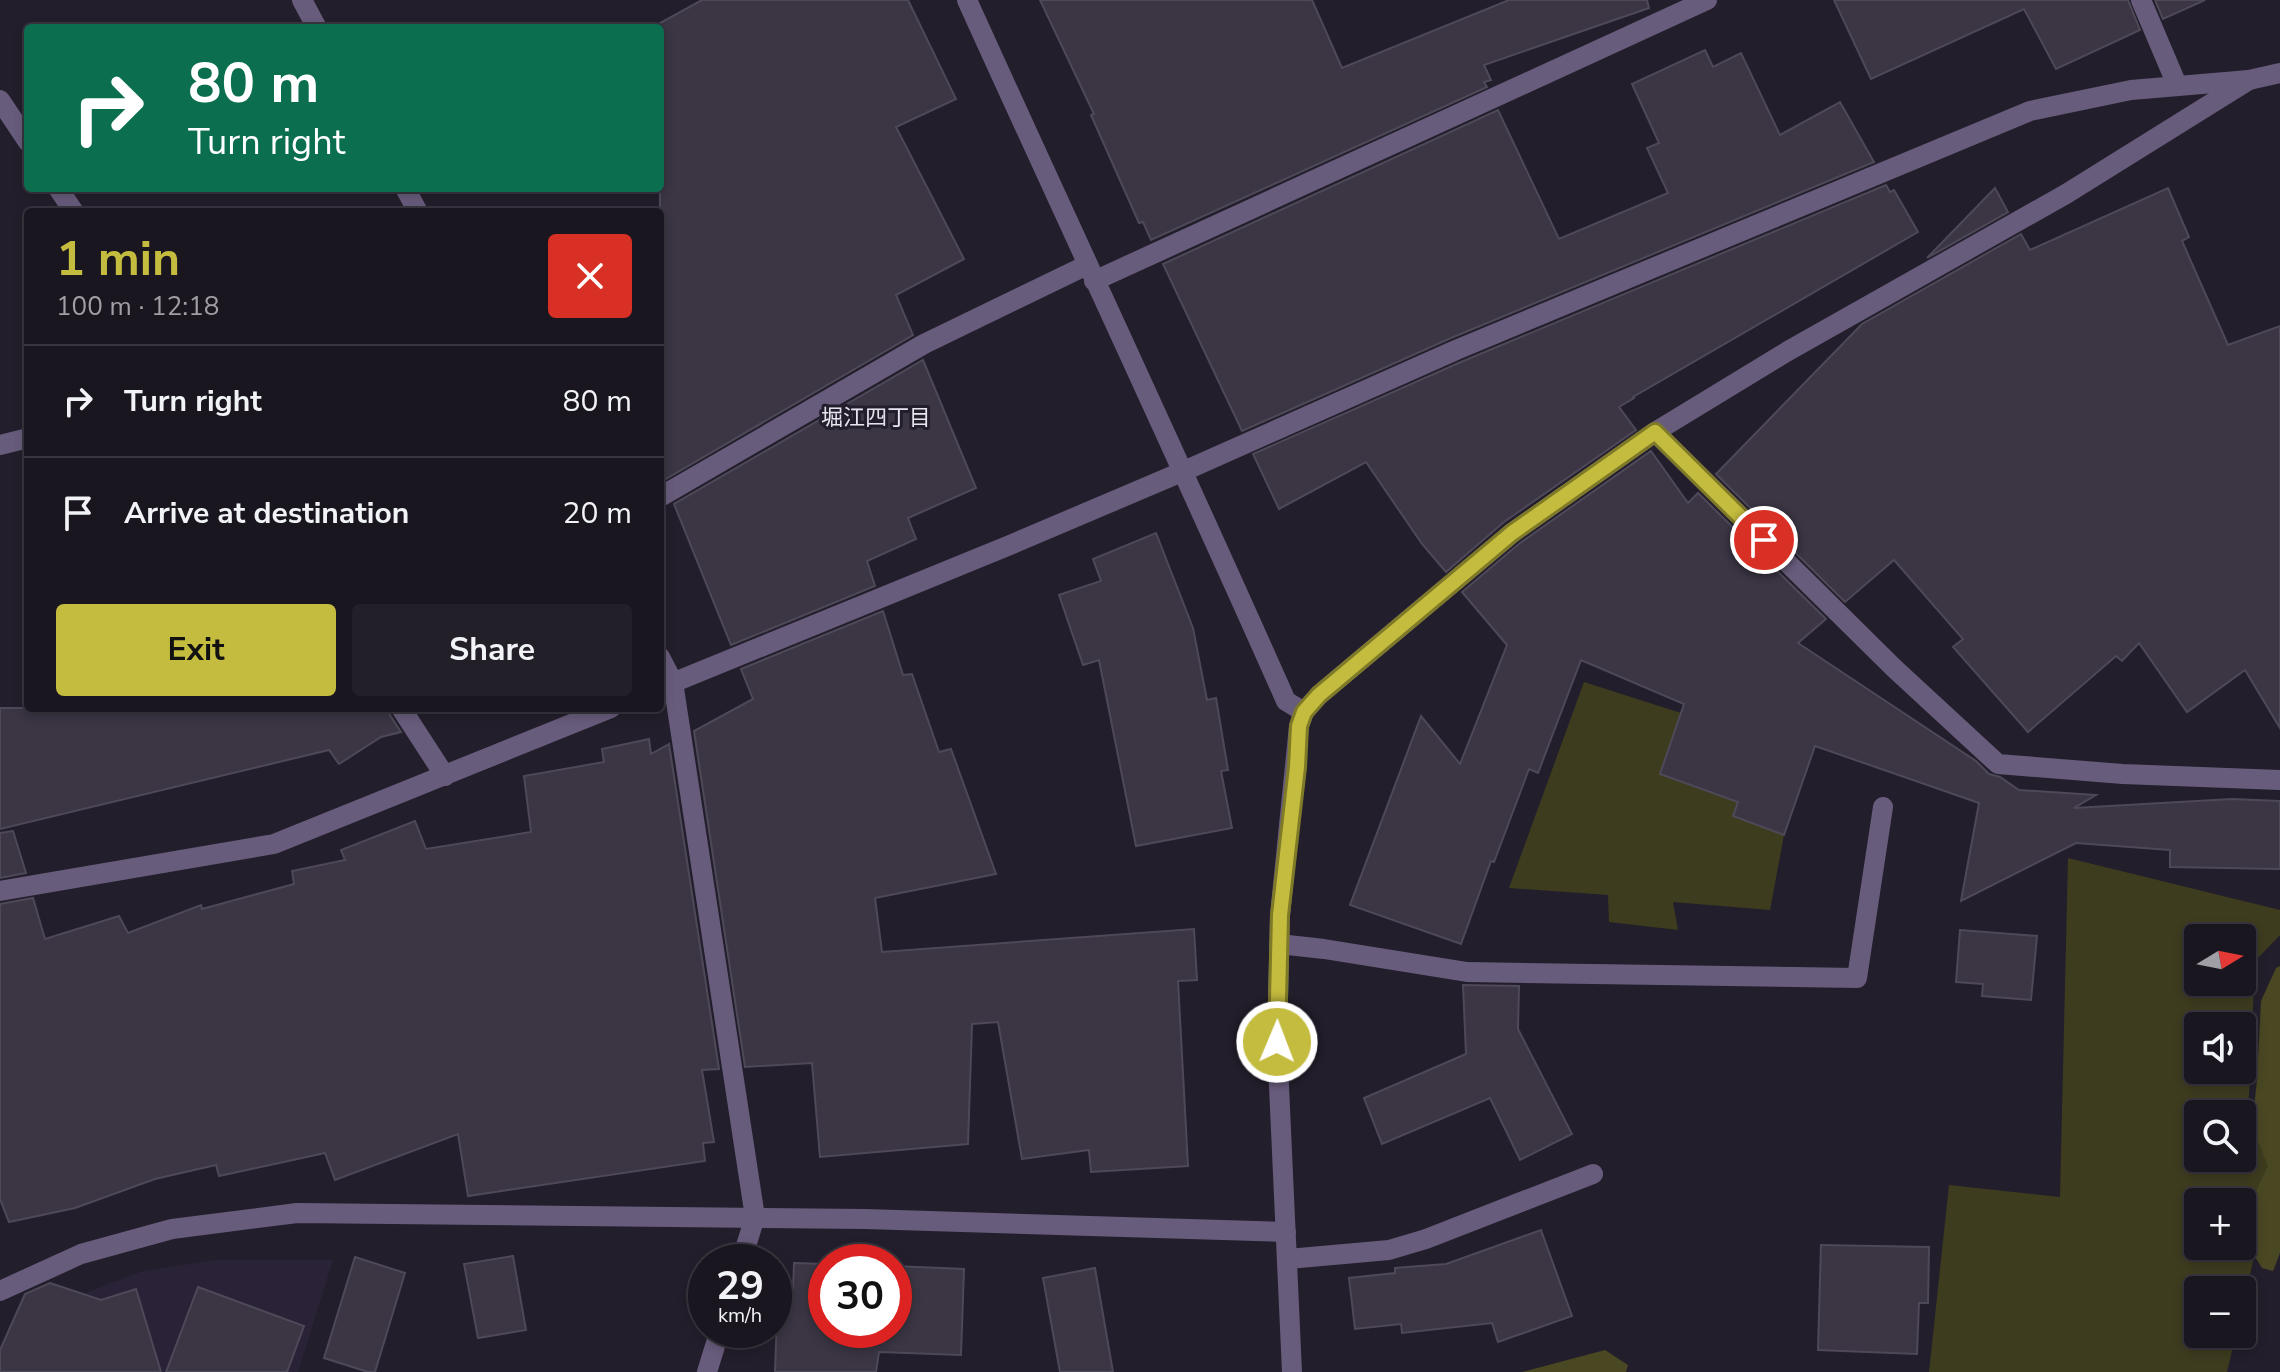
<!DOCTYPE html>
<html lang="en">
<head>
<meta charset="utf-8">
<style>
	:root { --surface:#1a1620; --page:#231f29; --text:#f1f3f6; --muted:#9f9fa5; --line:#38353e; --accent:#c4bc3e }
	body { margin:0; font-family:"Nunito Sans","Noto Sans JP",sans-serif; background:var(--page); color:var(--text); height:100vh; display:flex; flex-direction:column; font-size:30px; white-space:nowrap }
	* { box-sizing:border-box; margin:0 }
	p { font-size:26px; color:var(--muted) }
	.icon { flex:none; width:44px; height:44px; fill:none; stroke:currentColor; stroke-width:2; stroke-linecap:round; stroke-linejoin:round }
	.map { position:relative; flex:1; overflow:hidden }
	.side { position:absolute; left:24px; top:208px; width:640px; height:504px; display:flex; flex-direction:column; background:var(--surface); border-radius:8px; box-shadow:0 4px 12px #0003,0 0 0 2px var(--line) }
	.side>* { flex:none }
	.top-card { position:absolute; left:24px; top:24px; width:640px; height:168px; border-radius:8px; box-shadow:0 4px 12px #0003,0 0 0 2px var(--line); background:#0b6e4f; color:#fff; overflow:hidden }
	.needle { width:52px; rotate:80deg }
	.fabs { position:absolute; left:2184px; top:924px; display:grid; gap:16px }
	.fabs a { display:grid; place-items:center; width:72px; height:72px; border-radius:8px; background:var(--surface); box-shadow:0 4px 12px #0003,0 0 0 2px var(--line); font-size:40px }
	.speed { position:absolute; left:688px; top:1244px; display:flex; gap:16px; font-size:40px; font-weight:700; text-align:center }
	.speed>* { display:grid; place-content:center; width:104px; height:104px; border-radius:50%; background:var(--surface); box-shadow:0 4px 12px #0003,0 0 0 2px var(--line); line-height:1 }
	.speed small { font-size:20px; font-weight:400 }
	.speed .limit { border:12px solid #d22; background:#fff; color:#111 }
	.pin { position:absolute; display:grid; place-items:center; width:68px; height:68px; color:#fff; margin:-34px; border:4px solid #fff; border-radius:50%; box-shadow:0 2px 8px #0007 }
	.me { position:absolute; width:88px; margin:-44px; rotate:1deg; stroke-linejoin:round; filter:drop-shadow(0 0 6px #0008) }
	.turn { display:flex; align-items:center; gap:28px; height:168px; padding:0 32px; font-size:36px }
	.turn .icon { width:104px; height:104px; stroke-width:2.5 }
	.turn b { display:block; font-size:56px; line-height:68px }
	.round { display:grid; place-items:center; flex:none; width:84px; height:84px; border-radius:8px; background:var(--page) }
	.headline { display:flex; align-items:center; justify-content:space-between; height:136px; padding:0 32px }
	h1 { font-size:48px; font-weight:700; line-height:60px; color:var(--accent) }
	.cta { display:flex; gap:16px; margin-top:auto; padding:16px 32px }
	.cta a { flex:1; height:92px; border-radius:8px; background:var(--accent); color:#111; font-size:32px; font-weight:700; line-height:92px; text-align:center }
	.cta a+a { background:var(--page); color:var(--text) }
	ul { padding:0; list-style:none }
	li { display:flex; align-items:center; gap:24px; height:112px; padding:0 32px; border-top:2px solid var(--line) }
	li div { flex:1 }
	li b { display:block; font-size:30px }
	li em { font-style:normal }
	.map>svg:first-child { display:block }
</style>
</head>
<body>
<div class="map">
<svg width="2280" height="1372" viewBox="0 0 2280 1372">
	<rect width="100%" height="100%" fill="#231e2b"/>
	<!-- built -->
	<path fill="#2a2337" d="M215,1260H333L298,1372H41L70,1299L140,1272Z"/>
	<!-- green -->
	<g fill="#3d3c1f" fill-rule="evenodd">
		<path d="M1584,682L1681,713L1660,774L1738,802L1734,817L1784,835L1770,910L1673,902L1678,930L1609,922L1608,895L1509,888Z"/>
		<path d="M2068,858L2280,910V935L2255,961L2248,1117L2279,1152L2242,1308V1290H2198V1334H2236L2227,1372H1929L1949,1185L2060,1197ZM2198,938H2242V982H2198ZM2198,1026H2242V1070H2198ZM2198,1114H2242V1158H2198ZM2198,1202H2242V1246H2198Z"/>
	</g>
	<!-- forest -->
	<g fill="#4a4823">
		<path d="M2280,966V1253L2273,1271L2262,1268L2244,1239L2248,1208L2268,1166L2252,1126L2257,1080L2261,1001L2276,968Z"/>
		<path d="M1605,1350L1628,1365L1626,1372H1522Z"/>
	</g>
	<!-- building -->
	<g fill="#3b3544" stroke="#4e4959" stroke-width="2">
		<path d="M702,0H908L956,99L896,127L964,259L896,295L913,335L664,480L660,469V23Z"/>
		<path d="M1040,0H1312L1342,68L1509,0H1647L1649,8L1484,65L1491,80L1484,82L1487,87L1151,240L1143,222L1139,223L1091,115L1094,114Z"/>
		<path d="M1834,0H2128L2140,30L2056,69L2024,9L1871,79Z"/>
		<path d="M2155,0H2205L2163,19Z"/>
		<path d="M1705,50L1713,67L1741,53L1780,135L1840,102L1874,162L1451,338L1242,431L1163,264L1498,110L1559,239L1668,193L1647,148L1659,143L1632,84Z"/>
		<path d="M1886,185L1890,192L1894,190L1918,232L1633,397L1634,398L1619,407L1636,430L1504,522L1446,572L1422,544L1366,462L1279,509L1253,454L1461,362Z"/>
		<path d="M1995,188L2008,212L1927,258Z"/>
		<path d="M2168,188L2189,237L2182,241L2228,345L2280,326V728L2245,670L2187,712L2139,643L2122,661L2116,656L2028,732L1953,647L1963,639L1894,560L1845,602L1716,474L1862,324L2021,234L2030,250Z"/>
		<path d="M923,360L976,488L908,518L916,539L867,561L875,586L731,645L674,504Z"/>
		<path d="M1651,451L1688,503L1698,493L1826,619L1798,643L1976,761L1989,774L2000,777L2019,790L2096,795L2074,808L2232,799L2280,801V869L2170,867V850L2076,843L1961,901L1979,803L1815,746L1784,835L1733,816L1738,802L1660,774L1684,704L1581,660L1538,773L1529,769L1494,862L1491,861L1461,944L1350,905L1421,716L1460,764L1507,645L1462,592L1520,543Z"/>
		<path d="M1156,533L1193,628L1207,700L1216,698L1228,770L1221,771L1232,828L1136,846L1099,660L1083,665L1059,595L1101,581L1093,559Z"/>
		<path d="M883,611L903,675L912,674L939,752L951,749L996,874L875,898L882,952L1194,929L1197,980L1178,981L1188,1166L1091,1172L1089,1150L1022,1159L998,1022L972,1024L968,1144L820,1157L812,1063L745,1067L694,731L753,699L741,669Z"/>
		<path d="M0,708H388L390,715L401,732L381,737L339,764L329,750L0,829Z"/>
		<path d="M649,739L651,754L669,744L719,1069L702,1070L714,1142L703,1143L705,1161L468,1196L458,1134L335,1180L325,1153L219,1176L216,1165L155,1179L75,1208L9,1222L0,1199V904L33,898L45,939L119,916L128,933L201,905L202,909L294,884L292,871L345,860L341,850L415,821L426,849L531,832L524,776L604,762L602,749Z"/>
		<path d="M13,831L26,873L0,878V833Z"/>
		<path d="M1960,930L2037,936L2031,1000L1982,996L1983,984L1956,982Z"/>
		<path d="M1463,985L1519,986L1518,1029L1572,1134L1520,1160L1490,1098L1382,1144L1364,1098L1466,1054Z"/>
		<path d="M1541,1230L1572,1316L1498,1342L1492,1323L1402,1333L1401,1324L1355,1329L1349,1278L1395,1273V1268L1446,1264Z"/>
		<path d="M1821,1245L1929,1247L1928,1303H1919L1917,1354L1818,1350Z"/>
		<path d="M513,1256L526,1330L478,1338L464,1264Z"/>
		<path d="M355,1257L405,1273L375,1372H368L324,1358Z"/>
		<path d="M794,1263L826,1264V1330H894V1266L964,1269L961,1355L879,1352L876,1372H775L778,1289H793Z"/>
		<path d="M1095,1268L1113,1372H1060L1043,1278Z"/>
		<path d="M50,1283L101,1300L136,1289L161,1372H0V1350L25,1294Z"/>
		<path d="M198,1287L304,1326L287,1372H166Z"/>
	</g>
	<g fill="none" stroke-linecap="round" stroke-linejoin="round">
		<!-- service -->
		<g stroke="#685c7c" stroke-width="20">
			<path d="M2141,0L2177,85"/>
			<path d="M1094,281L1707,0"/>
			<path d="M1655,432L1895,669L1998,764L2123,774L2280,780"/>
			<path d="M660,497L924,344L1087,265"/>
			<path d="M660,688L1010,545L1184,471L1456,350L2030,111L2131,90L2249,80"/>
			<path d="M0,891L274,844L611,708"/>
			<path d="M1279,944L1324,949L1467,972L1857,978L1883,807"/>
			<path d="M1288,1259L1389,1250L1426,1239L1593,1174"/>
		</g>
		<!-- minor -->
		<g stroke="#685c7c" stroke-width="20">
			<path d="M302,0L317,28"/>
			<path d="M967,0C1073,234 1182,466 1286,701L1304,712"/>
			<path d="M0,100L28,142"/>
			<path d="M58,188L74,212"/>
			<path d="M405,188L418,212"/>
			<path d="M0,445L28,438"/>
			<path d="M660,657L673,682L755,1217L741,1262"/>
			<path d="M401,708L445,776"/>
			<path d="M0,1291L81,1254L172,1229L297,1213L865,1219L1286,1232"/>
			<path d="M707,1372L720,1330"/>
			<path d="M1292,1372L1277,1042L1280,915L1299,726L1304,712L1319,695L1512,533L1655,432L1788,351L2066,194L2249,80L2280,73"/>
		</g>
	</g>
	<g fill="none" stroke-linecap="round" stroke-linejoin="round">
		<!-- route casing -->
		<g stroke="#7f7a28" stroke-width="20">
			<path id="route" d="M1277,1042L1280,915L1297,767L1299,726L1304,712L1319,695L1512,533L1655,432L1764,540"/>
		</g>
		<!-- route -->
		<use href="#route" stroke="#c4bc3e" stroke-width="14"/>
	</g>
	<g text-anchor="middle" stroke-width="6" stroke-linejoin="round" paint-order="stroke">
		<!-- neighbourhood labels -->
		<g font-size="22" fill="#e7e4ee" stroke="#231e2b">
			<text x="876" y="425">堀江四丁目</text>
		</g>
	</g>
</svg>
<div class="fabs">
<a><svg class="needle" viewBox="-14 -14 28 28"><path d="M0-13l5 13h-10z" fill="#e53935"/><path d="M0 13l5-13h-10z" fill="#9f9fa5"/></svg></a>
<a><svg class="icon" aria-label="sound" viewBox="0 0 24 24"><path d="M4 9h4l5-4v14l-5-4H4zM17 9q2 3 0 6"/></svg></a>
<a><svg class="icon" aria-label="search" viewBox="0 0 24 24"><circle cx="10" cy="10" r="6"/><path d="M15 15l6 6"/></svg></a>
<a>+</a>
<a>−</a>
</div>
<div class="speed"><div>29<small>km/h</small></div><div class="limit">30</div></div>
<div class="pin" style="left:1764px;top:540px;background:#d93025"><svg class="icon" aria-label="arrive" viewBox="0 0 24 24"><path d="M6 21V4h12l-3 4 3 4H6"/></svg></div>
<svg class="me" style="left:1277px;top:1042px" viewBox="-20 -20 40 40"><circle r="17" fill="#c4bc3e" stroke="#fff" stroke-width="3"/><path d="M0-11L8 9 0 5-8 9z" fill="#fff"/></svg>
<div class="top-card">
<div class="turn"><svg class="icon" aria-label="right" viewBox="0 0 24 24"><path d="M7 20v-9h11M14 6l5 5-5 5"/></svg><div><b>80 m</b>Turn right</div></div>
</div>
<section class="side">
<div class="headline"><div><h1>1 min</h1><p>100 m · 12:18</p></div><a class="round" style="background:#d93025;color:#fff"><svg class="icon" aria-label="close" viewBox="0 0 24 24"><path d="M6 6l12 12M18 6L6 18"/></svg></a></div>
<ul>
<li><svg class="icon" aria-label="right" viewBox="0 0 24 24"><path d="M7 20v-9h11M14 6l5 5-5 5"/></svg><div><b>Turn right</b></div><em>80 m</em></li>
<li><svg class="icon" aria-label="arrive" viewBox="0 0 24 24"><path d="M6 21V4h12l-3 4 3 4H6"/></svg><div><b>Arrive at destination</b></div><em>20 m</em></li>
</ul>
<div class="cta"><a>Exit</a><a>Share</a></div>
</section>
</div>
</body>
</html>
